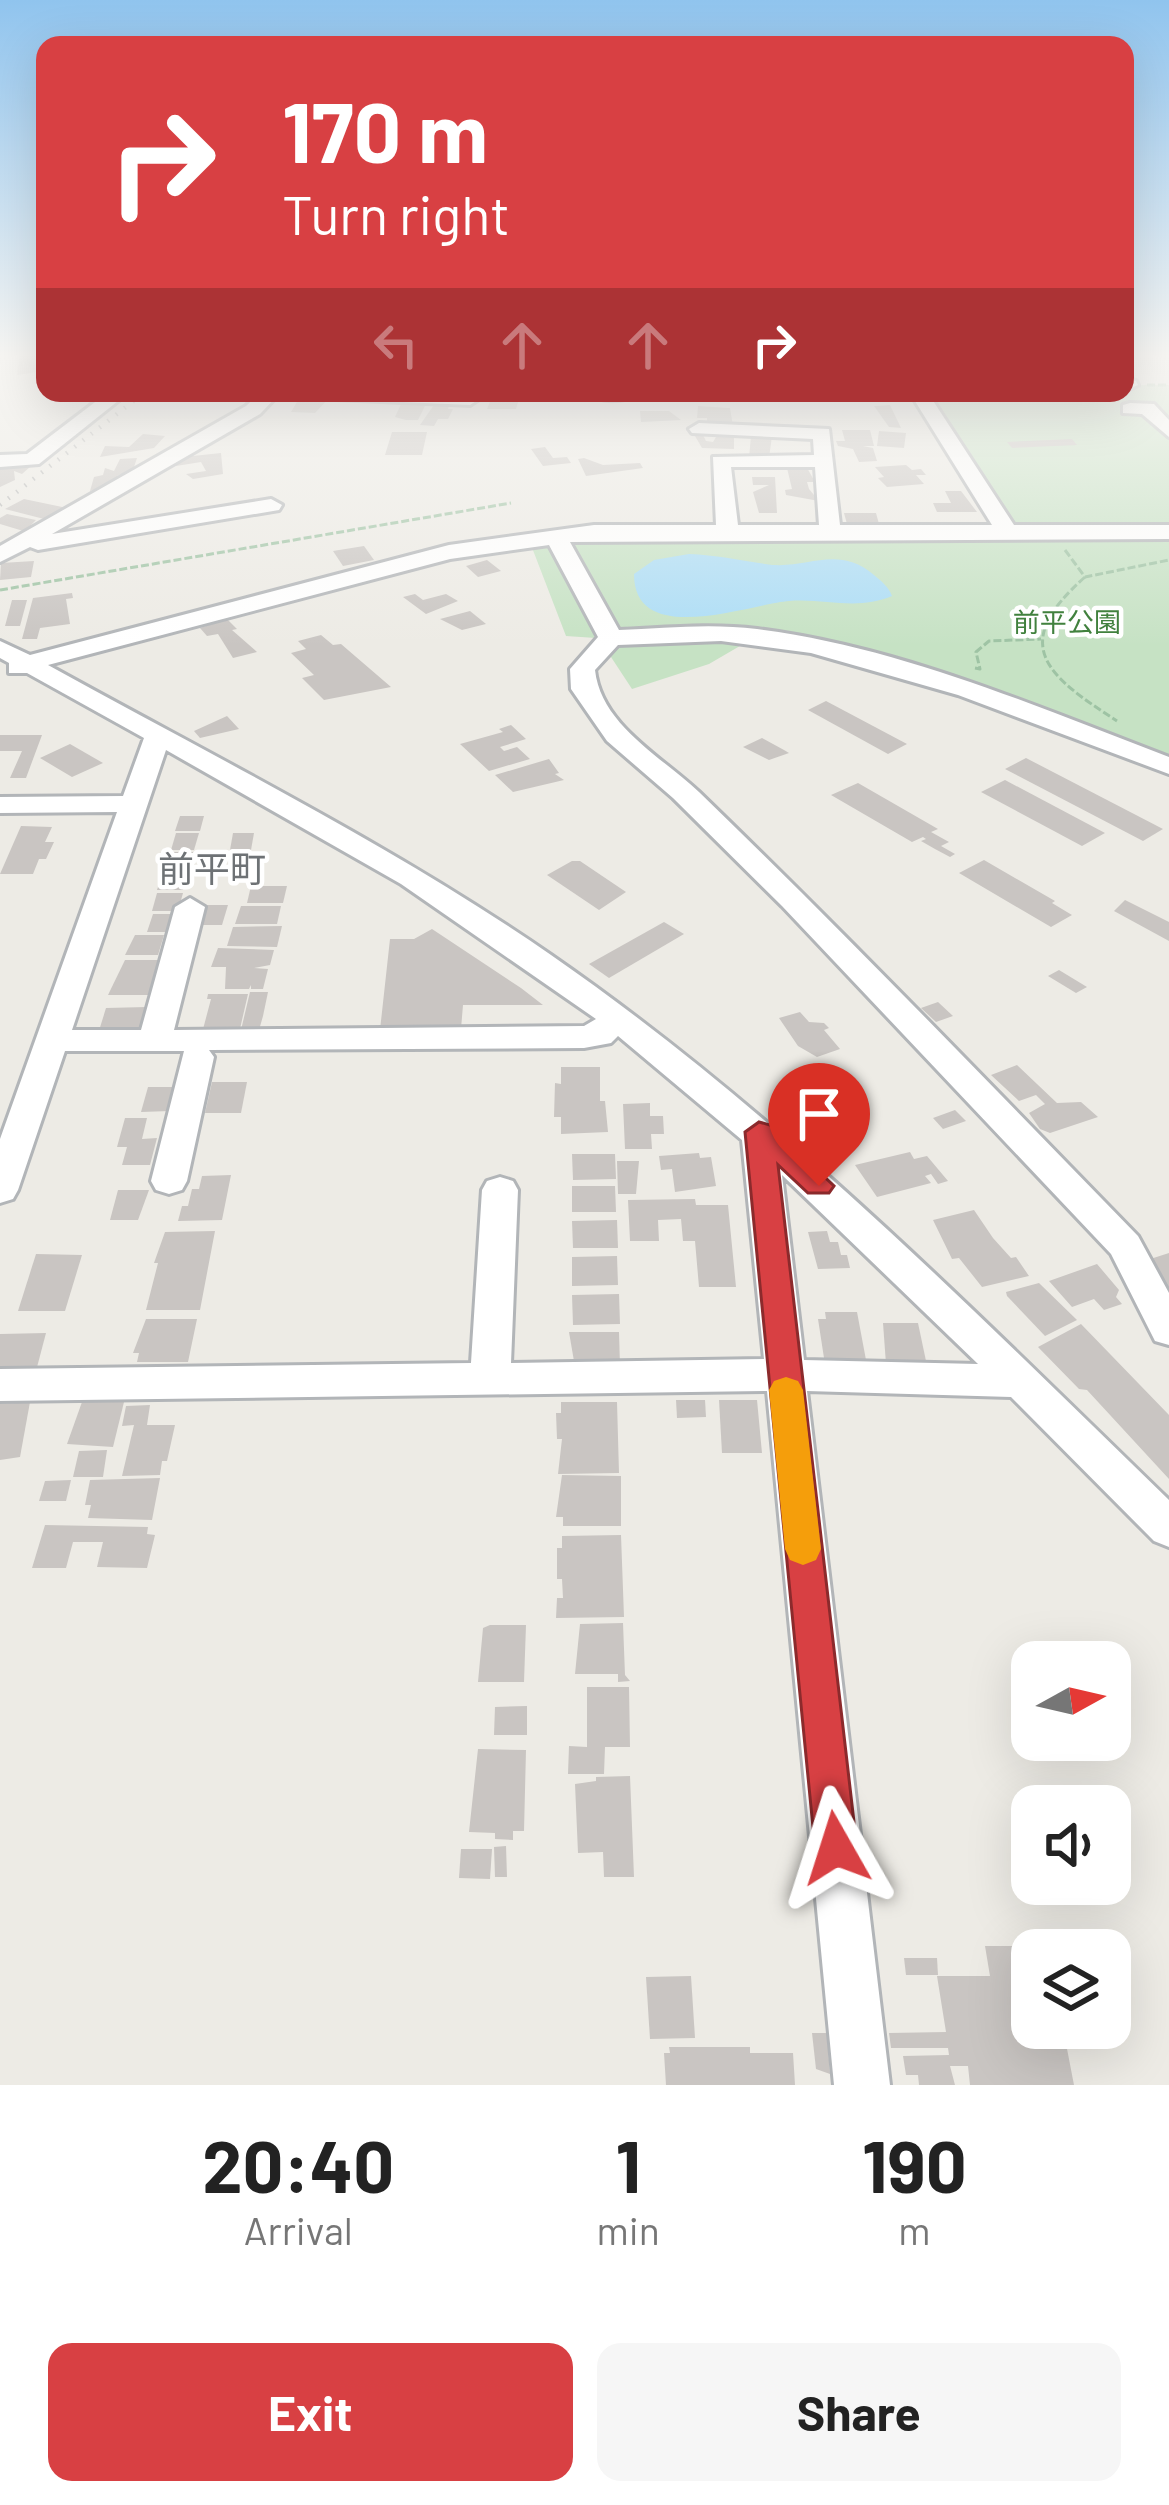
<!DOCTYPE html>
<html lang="en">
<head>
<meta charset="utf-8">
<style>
	:root { --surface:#fff; --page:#f6f6f6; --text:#222; --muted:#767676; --accent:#d84043 }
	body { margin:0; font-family:Barlow,"Noto Sans JP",sans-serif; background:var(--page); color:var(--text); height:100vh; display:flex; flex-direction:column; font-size:45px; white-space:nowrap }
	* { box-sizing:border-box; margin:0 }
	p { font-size:39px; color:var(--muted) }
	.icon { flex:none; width:66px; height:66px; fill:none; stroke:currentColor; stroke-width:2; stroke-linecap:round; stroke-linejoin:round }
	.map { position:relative; height:2085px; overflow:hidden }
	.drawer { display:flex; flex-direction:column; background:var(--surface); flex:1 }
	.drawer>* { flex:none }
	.hud { position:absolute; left:36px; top:36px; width:1098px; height:366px; border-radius:24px; box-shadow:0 12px 48px #0002; background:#d84043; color:#fff; overflow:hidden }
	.needle { width:78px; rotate:82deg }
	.controls { position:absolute; left:1011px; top:1641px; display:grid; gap:24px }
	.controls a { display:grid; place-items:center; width:120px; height:120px; border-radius:24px; background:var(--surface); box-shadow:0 12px 48px #0002; font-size:60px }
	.pin { position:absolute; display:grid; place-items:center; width:102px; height:102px; color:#fff; margin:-123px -51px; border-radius:50% 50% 50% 0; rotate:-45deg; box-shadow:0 0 12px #0007 }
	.pin .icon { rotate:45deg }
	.me { position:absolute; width:132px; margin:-66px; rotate:354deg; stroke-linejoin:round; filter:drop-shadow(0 0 9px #0008) }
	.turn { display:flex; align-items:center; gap:42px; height:252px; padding:0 48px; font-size:54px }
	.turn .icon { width:156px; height:156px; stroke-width:2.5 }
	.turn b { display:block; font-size:84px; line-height:102px }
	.lanes { display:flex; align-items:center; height:114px; padding:0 48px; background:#0003; justify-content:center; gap:60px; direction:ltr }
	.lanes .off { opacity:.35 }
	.eta { display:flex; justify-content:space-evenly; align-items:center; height:204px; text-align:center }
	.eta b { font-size:72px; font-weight:700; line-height:84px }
	.cta { display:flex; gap:24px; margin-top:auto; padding:24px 48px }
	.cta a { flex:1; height:138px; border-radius:24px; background:var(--accent); color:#fff; font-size:48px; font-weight:700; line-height:138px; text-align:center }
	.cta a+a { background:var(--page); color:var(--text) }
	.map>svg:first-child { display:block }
</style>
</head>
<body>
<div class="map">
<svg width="1169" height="2085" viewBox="0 0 1169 2085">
	<rect width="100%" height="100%" fill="#edebe5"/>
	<!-- green -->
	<path fill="#c6e2c4" d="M1125,385H1169V766L1003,704L757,636L709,664L632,689L611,657V639L566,636L531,545L598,539L1018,537L920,393H1125Z"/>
	<!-- water -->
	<path fill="#acddf6" d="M689,554C716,555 738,560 765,564C806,571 836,543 874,575C882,582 888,586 892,596C857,611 825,598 789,601C750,604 634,649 634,574L654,560Z"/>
	<!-- building -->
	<g fill="#c9c5c2">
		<path d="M40,355L37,372L17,375L20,356Z"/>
		<path d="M287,394L331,396L315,413L291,412L298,400L283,399Z"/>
		<path d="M493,394L519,399L516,409H487Z"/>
		<path d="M436,402L450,403L448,409H453L448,419H438L434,426L420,425Z"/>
		<path d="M401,404L425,405V406L418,420H406L395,417Z"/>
		<path d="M890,405L901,428L889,427L874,406Z"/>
		<path d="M698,406L730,408L733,426H707V418H697Z"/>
		<path d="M640,411H669L681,420L641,422Z"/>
		<path d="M842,430H870L874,446H863L873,448L877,461L859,462L853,449L838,446L836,441H845Z"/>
		<path d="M879,431L906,433L904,448L877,446Z"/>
		<path d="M392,432H427L422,455H385Z"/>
		<path d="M719,432L734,435V449L702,448L695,436L702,433L706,441L713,442Z"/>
		<path d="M143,434L165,436L154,448L100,457L105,446L129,447Z"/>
		<path d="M751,436H772L769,458H749Z"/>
		<path d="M1072,439L1077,445L1012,448L1007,442Z"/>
		<path d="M545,447L553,458L567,457L571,463L543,466L531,449Z"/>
		<path d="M221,453L223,474L193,479L186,474L206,471L201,462L176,466L174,458Z"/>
		<path d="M137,458L132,473L118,475L112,487L90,491L94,477L103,475L105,468L114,471L120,459Z"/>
		<path d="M584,458L603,465L640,463L643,468L586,476L578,459Z"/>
		<path d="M906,465L912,470L921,469L926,475H916L924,484L887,487L878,478L884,477L875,467Z"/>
		<path d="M31,466L22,474L14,471L15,480L0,487V467Z"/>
		<path d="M806,466L815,482H807L809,489L819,501L786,495L785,490L792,489L787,468Z"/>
		<path d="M752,477H775L777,513H759L753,492L769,485H753Z"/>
		<path d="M945,491H961L977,512H937L933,503H951Z"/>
		<path d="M24,499L67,508L48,520L5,509Z"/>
		<path d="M844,513H876L879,524H847Z"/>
		<path d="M7,514L36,520L31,525L40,528L30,533L0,524V518Z"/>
		<path d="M364,546L374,560L343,566L333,551Z"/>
		<path d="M487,560L501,571L478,577L466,566Z"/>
		<path d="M34,561L31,577L0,580L1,563Z"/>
		<path d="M72,593L73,598L66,599L70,624L40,628L37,639H22L33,598Z"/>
		<path d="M415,594L423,600L446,594L458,601L426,614L403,597Z"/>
		<path d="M12,600H27L20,626H5Z"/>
		<path d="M470,611L486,624L462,630L440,619Z"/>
		<path d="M227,619L237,629L232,630L257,652L233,658L218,634L207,636L200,628Z"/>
		<path d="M321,635L333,645L341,644L391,687L324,700L302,678L314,675L291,653L306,649L298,641Z"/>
		<path d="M826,701L907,744L888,754L808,710Z"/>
		<path d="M227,716L239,729L200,738L194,731Z"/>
		<path d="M511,725L526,739L500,747L504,751L517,747L530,759L489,771L460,744L503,732L499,729Z"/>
		<path d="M0,735H42L26,778H10L22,751H0Z"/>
		<path d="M762,738L784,750L789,753L769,760L743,747Z"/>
		<path d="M70,744L103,763L72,777L40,758Z"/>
		<path d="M1026,758L1163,829L1143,841L1005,769Z"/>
		<path d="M549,759L559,773L555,774L564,780L513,792L495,775Z"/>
		<path d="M1005,780L1105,833L1082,846L981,792Z"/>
		<path d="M858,783L938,829L931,832L949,842L941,846L955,854L950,857L935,849L921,841L926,839L923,837L912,842L831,795Z"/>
		<path d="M180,816H204L200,831H175Z"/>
		<path d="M21,826L52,827L45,842H54L46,859H39L33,874H0Z"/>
		<path d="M176,833H199L194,850H171Z"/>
		<path d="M233,833H254L251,850H230Z"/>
		<path d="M169,852H193L189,870H164Z"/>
		<path d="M984,860L1055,901L1052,903L1072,915L1051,927L959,873Z"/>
		<path d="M572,861H580L626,892L599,910L547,875Z"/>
		<path d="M163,872H188L183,890H157Z"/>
		<path d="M251,886H287L283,903H247Z"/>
		<path d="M157,893H183L178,911H152Z"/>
		<path d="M1125,900L1169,922V941L1114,911Z"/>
		<path d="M206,905H228L222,925H200Z"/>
		<path d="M241,906H281L277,924H235Z"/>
		<path d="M153,914H177L172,932H147Z"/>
		<path d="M664,922L684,934L609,978L589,964Z"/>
		<path d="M282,926L277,947L227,946L233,927Z"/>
		<path d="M432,929L521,988L543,1005H463L461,1029L380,1030L390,939H414Z"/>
		<path d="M135,935H164L158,955H125Z"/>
		<path d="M218,948L274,950L270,965L254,968L268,969L263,989H251V985L249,989H225L226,967H211Z"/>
		<path d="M125,960H162L152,995H108Z"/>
		<path d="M1059,970L1087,987L1076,993L1048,976Z"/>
		<path d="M250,992H268L263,1016L259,1030H241Z"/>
		<path d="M208,994H248L239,1033H202L211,999H207Z"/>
		<path d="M938,1002L953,1016L936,1022L921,1008Z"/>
		<path d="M147,1007L146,1025L140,1033L98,1034L106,1008Z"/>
		<path d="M800,1012L809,1022L824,1023L829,1028L824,1030L840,1049L817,1057L798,1046L779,1018Z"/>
		<path d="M1017,1065L1057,1103L1081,1102L1098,1117L1050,1133L1040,1129L1029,1113L1045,1104L1036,1095L1019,1101L991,1075Z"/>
		<path d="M561,1067H600V1101H605L608,1132L561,1134V1117H554L555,1083L561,1084Z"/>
		<path d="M212,1082H247L241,1113H205Z"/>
		<path d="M148,1087H176L170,1111L141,1112Z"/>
		<path d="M650,1103V1116H663L664,1134H651L652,1149H625L623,1104Z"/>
		<path d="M955,1110L966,1121L943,1129L933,1118Z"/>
		<path d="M125,1118H147L142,1139L157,1138L150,1165H122L127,1147H117Z"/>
		<path d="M910,1152L914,1159L927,1156L948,1181L938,1184L931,1174L925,1176L931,1183L877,1197L855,1165Z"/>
		<path d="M699,1153L700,1158L711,1157L716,1186L675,1192L672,1169L661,1170L659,1156Z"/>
		<path d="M572,1154H615L616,1179L573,1180Z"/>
		<path d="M617,1161H639L636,1194H618Z"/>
		<path d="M231,1175L222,1220L178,1221L182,1206H188L192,1189H199L202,1176Z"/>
		<path d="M572,1186H615L616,1212H572Z"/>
		<path d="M118,1190H149L138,1220H110Z"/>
		<path d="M695,1199L696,1205H728L736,1287H699L695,1241H683L681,1219L658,1220L659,1241H630L628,1200Z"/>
		<path d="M974,1210L993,1238L1011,1258L1016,1257L1029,1276L982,1287L959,1258L952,1259L933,1220Z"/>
		<path d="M617,1220L618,1248H573L572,1221Z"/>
		<path d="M215,1231L200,1310H146L158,1263H154L165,1232Z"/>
		<path d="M827,1231L830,1242H838L841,1255H847L850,1268L818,1269L808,1232Z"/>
		<path d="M1169,1253V1296L1141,1262Z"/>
		<path d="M36,1254L82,1255L65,1311H18Z"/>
		<path d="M617,1256L618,1285L572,1286V1257Z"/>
		<path d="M1097,1264L1119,1290L1116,1297L1122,1304L1104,1310L1094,1299L1072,1307L1049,1281Z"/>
		<path d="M1039,1283L1077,1320L1045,1336L1007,1296L1006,1292Z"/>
		<path d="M619,1294L620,1324L573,1325L572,1295Z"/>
		<path d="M825,1312H857L866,1360L824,1358L818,1319H826Z"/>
		<path d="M146,1319H197L188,1362H137L139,1353H133Z"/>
		<path d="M883,1323H918L926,1361L886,1364Z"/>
		<path d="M1081,1324L1169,1415V1479L1087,1390L1079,1389L1038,1347Z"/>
		<path d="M569,1332H619L620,1366L575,1367Z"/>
		<path d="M46,1333L36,1371H0V1334Z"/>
		<path d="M676,1400H705L706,1417L677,1418Z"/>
		<path d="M719,1400H757L762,1453H722Z"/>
		<path d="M30,1402L20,1457L0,1460V1404Z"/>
		<path d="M82,1402H124L113,1447L67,1444Z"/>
		<path d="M561,1402H617L619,1473L558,1474L562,1439H557L556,1413H561Z"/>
		<path d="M150,1405L147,1425H175L167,1461H162L160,1475L122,1476L134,1425L122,1426L126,1406Z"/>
		<path d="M107,1450L103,1477H73L79,1451Z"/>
		<path d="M562,1475L621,1476V1526H563V1517H556Z"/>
		<path d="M160,1478L152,1520L88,1518L91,1505H85L90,1480Z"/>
		<path d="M71,1480L66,1501H39L45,1481Z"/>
		<path d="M45,1525L148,1527L147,1534L155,1535L147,1568L97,1567L103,1542H73L66,1568H32Z"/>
		<path d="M621,1535L624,1617L556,1618L557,1598H563L562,1579H557V1548H562V1536Z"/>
		<path d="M623,1623L625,1675L630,1681L618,1682V1674H575L580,1624Z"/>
		<path d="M490,1625H526L524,1682H478L483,1628Z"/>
		<path d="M587,1687H629L630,1747H605L604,1774H568L569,1746L587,1747Z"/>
		<path d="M527,1706V1735H494L495,1707Z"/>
		<path d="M478,1749L526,1750L524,1831H513V1840L495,1839V1833L469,1832Z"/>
		<path d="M630,1776L634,1877H604L603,1852L578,1853L575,1784L596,1781V1777Z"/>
		<path d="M506,1846L507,1877H495L494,1847Z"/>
		<path d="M461,1849H492L490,1879L459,1878Z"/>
		<path d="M985,1946H1047L1048,1950H1032V2028H1063L1074,2085H970L968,2066H950L955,2085H919L918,2075H906L903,2056L949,2055L948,2048H891L889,2033L946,2032L937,1976H990Z"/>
		<path d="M904,1958H937L938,1975H906Z"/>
		<path d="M691,1976L695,2038L650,2039L646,1977Z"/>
		<path d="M812,2033H827L830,2074L816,2069Z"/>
		<path d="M669,2047H750V2053H793L795,2085H666L664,2053H670Z"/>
	</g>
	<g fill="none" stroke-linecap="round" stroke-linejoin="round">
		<!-- minor casing -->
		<g stroke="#b2b5b8" stroke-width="6">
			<g id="minor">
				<path d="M1125,379L1136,381L1138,385L1125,391Z"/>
				<path d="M107,393H128L39,464L0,467V455L27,454Z"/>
				<path d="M260,393H280L260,414L52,534L271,499L282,505L279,510L38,550L30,547L0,562V546L246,406Z"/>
				<path d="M326,393H463L479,399L470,405L335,399Z"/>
				<path d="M589,393H634V394C624,403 598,402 589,393Z"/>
				<path d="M910,393H928L1014,525H1169V539L570,542L619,630C665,628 711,623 757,629C900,647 1035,706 1169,757V774L958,695L811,653L721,641L618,645L595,670C601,725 662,757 699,792C849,937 993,1087 1138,1236L1169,1293V1345L1155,1341L1111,1254L782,906L673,798L607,741L571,689L570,669L598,637L549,545L450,559L48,665C218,759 392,845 551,955C778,1112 971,1308 1169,1500V1547L1154,1541L1011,1397L807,1391L890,2085H834L767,1391L0,1401V1369L471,1363L482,1190L487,1181L500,1177L513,1181L518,1190L511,1363L764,1359L742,1140L618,1036L611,1043L584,1048L209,1050L214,1057L187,1181L182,1190L169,1194L156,1190L151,1181L184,1051H65L18,1190L13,1199L0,1203V1139L117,812L0,813V797L123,796L144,738L27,673H9V663L0,658V641L30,655L449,545L594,525H716L713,457L814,455L813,439L692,433L689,429L699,423L829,429L840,525H992ZM731,467H815L819,525H738ZM166,750L401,884L596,1019L584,1026L174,1030L205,907L190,898L175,907L141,1030H72ZM782,1175L978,1364L804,1360Z"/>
				<path d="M1130,403L1154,404L1169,420V437L1142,414L1123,413V405Z"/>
			</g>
		</g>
		<!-- path -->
		<g stroke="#9ec3a4" stroke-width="3" stroke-dasharray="8 3" stroke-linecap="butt">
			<path d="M1147,385H1169"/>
			<path d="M1065,550L1085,577L1169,560"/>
			<path d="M1085,577C1008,645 1046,675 1117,721"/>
			<path d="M0,590L511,503"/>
			<path d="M975,668L980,669L976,652L989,641L1041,639"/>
		</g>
		<!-- minor -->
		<use href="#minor" fill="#fff" fill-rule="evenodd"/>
		<!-- rail -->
		<path stroke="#b3b4b4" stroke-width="4.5" stroke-dasharray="1.5 9" stroke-linecap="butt" d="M0,505L144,393"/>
	</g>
	<!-- sky -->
	<linearGradient id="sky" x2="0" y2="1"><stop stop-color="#90c4ee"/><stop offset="0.55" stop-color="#f7f6f3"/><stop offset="1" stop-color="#f7f6f3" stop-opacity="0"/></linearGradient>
	<rect width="1169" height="646" fill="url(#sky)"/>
	<!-- route -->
	<path fill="#d84043" stroke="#8c2a2c" stroke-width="3" d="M759,1122L770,1125L834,1186L829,1193H808L778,1165L857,1848L851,1863L836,1869L821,1863L815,1848L745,1132Z"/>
	<!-- slow -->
	<path fill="#f59e0b" d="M786,1377L798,1381L803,1390L821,1549L816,1560L803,1565L790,1560L785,1549L769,1390L774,1381Z"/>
	<g text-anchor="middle" stroke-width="9" stroke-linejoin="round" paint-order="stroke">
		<!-- far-park labels -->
		<g font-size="27" fill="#41813e" stroke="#fff">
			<text x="1067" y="632">前平公園</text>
		</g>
		<!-- quarter labels -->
		<g font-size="36" fill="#6e7275" stroke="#fff">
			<text x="212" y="882">前平町</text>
		</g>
	</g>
</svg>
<div class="controls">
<a><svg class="needle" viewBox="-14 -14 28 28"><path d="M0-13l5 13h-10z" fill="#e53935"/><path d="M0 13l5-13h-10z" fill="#767676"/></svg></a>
<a><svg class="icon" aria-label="sound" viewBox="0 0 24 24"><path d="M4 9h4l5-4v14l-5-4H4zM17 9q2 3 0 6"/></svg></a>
<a><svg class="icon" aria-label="layers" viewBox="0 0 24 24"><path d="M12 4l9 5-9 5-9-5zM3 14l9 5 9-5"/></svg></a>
</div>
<div class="pin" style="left:819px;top:1186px;background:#d93025"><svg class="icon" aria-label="arrive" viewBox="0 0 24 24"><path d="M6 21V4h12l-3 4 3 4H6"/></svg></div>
<svg class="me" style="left:836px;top:1848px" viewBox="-20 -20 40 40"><path d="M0-17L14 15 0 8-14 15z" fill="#d84043" stroke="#fff" stroke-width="4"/></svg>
<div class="hud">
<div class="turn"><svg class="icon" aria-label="right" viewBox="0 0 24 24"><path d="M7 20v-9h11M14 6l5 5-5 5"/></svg><div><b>170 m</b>Turn right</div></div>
<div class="lanes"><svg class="icon off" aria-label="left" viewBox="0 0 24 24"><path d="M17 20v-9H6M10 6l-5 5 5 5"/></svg><svg class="icon off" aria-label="ahead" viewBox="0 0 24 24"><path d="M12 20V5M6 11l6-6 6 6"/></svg><svg class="icon off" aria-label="ahead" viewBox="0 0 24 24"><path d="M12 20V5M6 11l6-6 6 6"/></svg><svg class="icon" aria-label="right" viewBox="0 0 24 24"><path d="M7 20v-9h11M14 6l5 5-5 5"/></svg></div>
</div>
</div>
<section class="drawer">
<div class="eta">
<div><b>20:40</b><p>Arrival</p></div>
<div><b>1</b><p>min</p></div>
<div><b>190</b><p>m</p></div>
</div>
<div class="cta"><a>Exit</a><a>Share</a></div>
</section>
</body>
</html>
